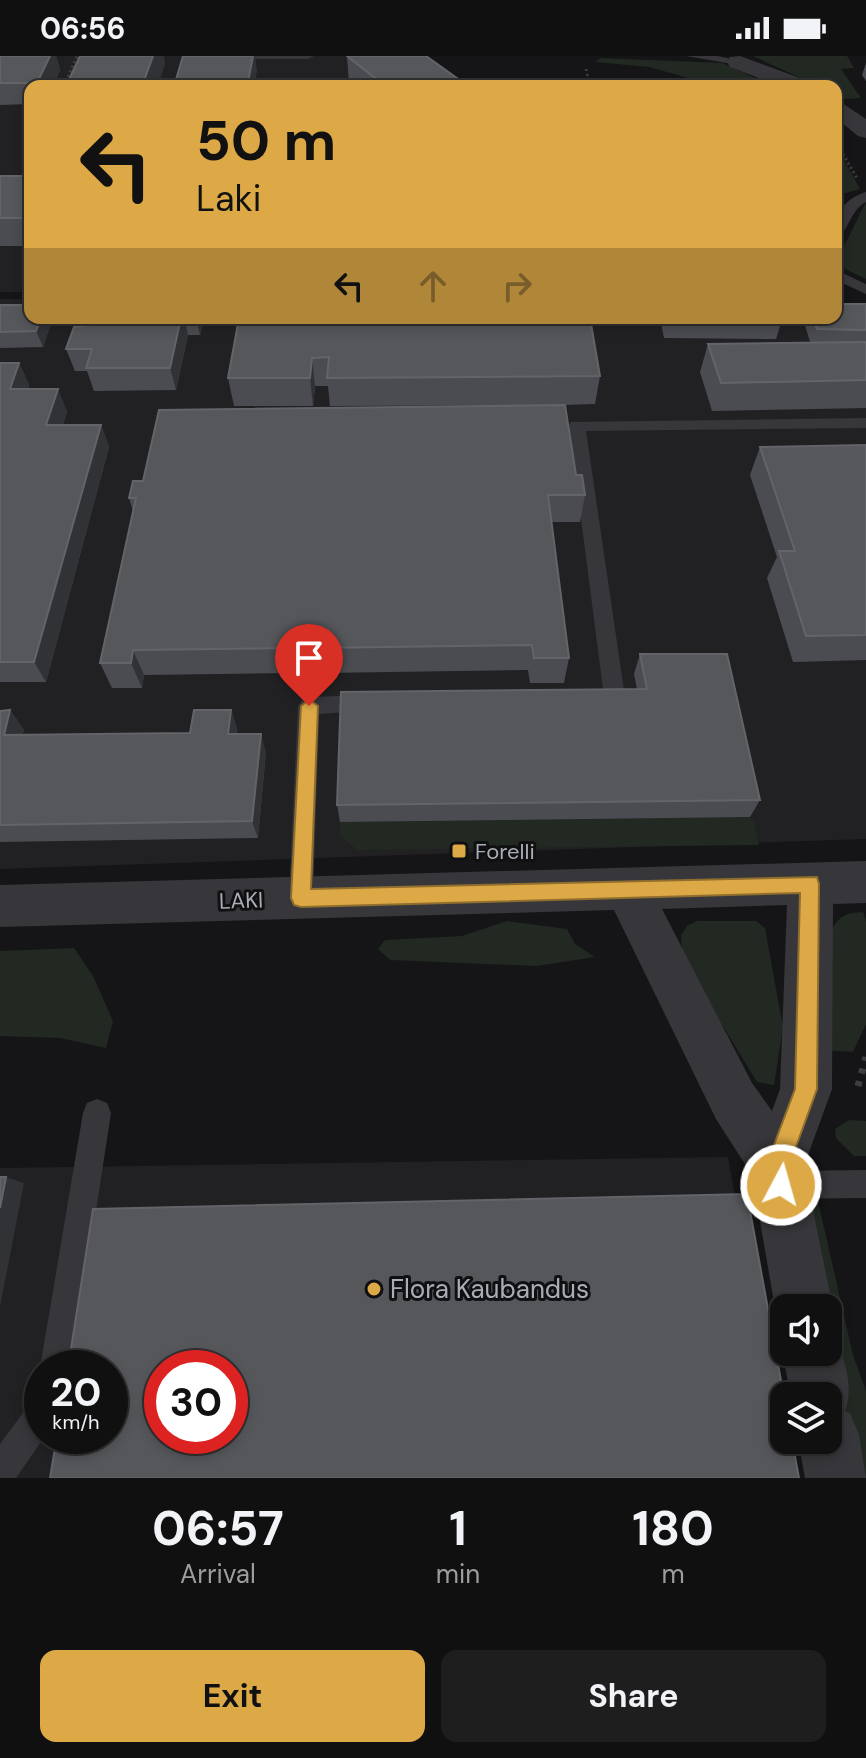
<!DOCTYPE html>
<html lang="en">
<head>
<meta charset="utf-8">
<style>
	:root { --surface:#101011; --page:#1e1e1f; --text:#f1f3f6; --muted:#9c9d9f; --line:#303031; --accent:#dda947 }
	body { margin:0; font-family:"DM Sans",sans-serif; background:var(--page); color:var(--text); height:100vh; display:flex; flex-direction:column; font-size:30px; white-space:nowrap }
	* { box-sizing:border-box; margin:0 }
	p { font-size:26px; color:var(--muted) }
	.icon { flex:none; width:44px; height:44px; fill:none; stroke:currentColor; stroke-width:2; stroke-linecap:round; stroke-linejoin:round }
	.map { position:relative; height:1422px; overflow:hidden }
	.drawer { display:flex; flex-direction:column; background:var(--surface); flex:1 }
	.drawer>* { flex:none }
	.guide { position:absolute; left:24px; top:24px; width:818px; height:244px; border-radius:16px; box-shadow:0 4px 12px #0003,0 0 0 2px var(--line); background:#dda947; color:#111; overflow:hidden }
	.fabs { position:absolute; left:770px; top:1238px; display:grid; gap:16px }
	.fabs a { display:grid; place-items:center; width:72px; height:72px; border-radius:16px; background:var(--surface); box-shadow:0 4px 12px #0003,0 0 0 2px var(--line); font-size:40px }
	.speed { position:absolute; left:24px; top:1294px; display:flex; gap:16px; font-size:40px; font-weight:700; text-align:center }
	.speed>* { display:grid; place-content:center; width:104px; height:104px; border-radius:50%; background:var(--surface); box-shadow:0 4px 12px #0003,0 0 0 2px var(--line); line-height:1 }
	.speed small { font-size:20px; font-weight:400 }
	.speed .limit { border:12px solid #d22; background:#fff; color:#111 }
	.pin { position:absolute; display:grid; place-items:center; width:68px; height:68px; color:#fff; margin:-82px -34px; border-radius:50% 50% 50% 0; rotate:-45deg; box-shadow:0 0 8px #0007 }
	.pin .icon { rotate:45deg }
	.me { position:absolute; width:88px; margin:-44px; rotate:6deg; stroke-linejoin:round; filter:drop-shadow(0 0 6px #0008) }
	.turn { display:flex; align-items:center; gap:28px; height:168px; padding:0 40px; font-size:36px }
	.turn .icon { width:104px; height:104px; stroke-width:2.5 }
	.turn b { display:block; font-size:56px; line-height:68px }
	.lanes { display:flex; align-items:center; height:76px; padding:0 40px; background:#0003; justify-content:center; gap:40px; direction:ltr }
	.lanes .off { opacity:.35 }
	.eta { display:flex; justify-content:space-evenly; align-items:center; height:136px; text-align:center }
	.eta b { font-size:48px; font-weight:700; line-height:56px }
	.action { display:flex; gap:16px; margin-top:auto; padding:16px 40px }
	.action a { flex:1; height:92px; border-radius:16px; background:var(--accent); color:#111; font-size:32px; font-weight:700; line-height:92px; text-align:center }
	.action a+a { background:var(--page); color:var(--text) }
	.status { display:flex; justify-content:space-between; align-items:center; height:56px; padding:0 40px; background:var(--surface); direction:ltr }
	.status svg { height:22px; fill:currentColor }
	.map>svg:first-child { display:block }
</style>
</head>
<body>
<div class="status"><b>06:56</b><svg viewBox="0 0 49 12"><path d="M0 12V9h3v3zM5 12V6h3v6zM10 12V3h3v9zM15 12V0h3v12zM26 1h20v11H26zM47 4h2v5h-2z"/></svg></div>
<div class="map">
<svg width="866" height="1422" viewBox="0 0 866 1422">
	<rect width="100%" height="100%" fill="#151517"/>
	<!-- built -->
	<g fill="#212124" fill-rule="evenodd">
		<path d="M0,0H383L349,27L352,30H30V236H0Z"/>
		<path d="M0,243H30V262H836L866,254V783L0,813Z"/>
		<path d="M728,1101L783,1422H0V1112ZM42,1312H110V1380H42ZM162,1312H230V1380H162Z"/>
	</g>
	<!-- green -->
	<g fill="#222822">
		<path d="M753,0H847L854,12L841,13L861,42L846,43L836,38V30H818Z"/>
		<path d="M601,2L722,7L773,30H717L649,11L595,6Z"/>
		<path d="M586,22L588,30L471,29L462,23Z"/>
		<path d="M836,104H844L860,133L842,138L836,151Z"/>
		<path d="M866,146V223L845,213L839,200Z"/>
		<path d="M750,761L755,768L759,789L357,794L340,780V766Z"/>
		<path d="M863,856L866,865V968L853,996L822,994L830,876C839,860 845,857 863,856Z"/>
		<path d="M507,865L567,873L575,888L595,901L537,910L390,904L378,893L385,884L462,880Z"/>
		<path d="M697,865H756L765,872L783,971L774,1029L757,1026L682,903L681,879L687,870Z"/>
		<path d="M74,892L93,920L113,965L106,992L60,982L0,980V895Z"/>
		<path d="M849,1064L866,1065V1100H854L836,1082L835,1073Z"/>
		<path d="M808,1142L818,1145L853,1299L866,1335V1422L857,1414L828,1276V1252Z"/>
	</g>
	<g fill="none" stroke-linecap="round" stroke-linejoin="round">
		<!-- path-far1 -->
		<g stroke="#3d3e42" stroke-width="3" stroke-dasharray="2 3" stroke-linecap="butt">
			<path d="M586,13L590,30"/>
			<path d="M64,30L77,0"/>
			<path d="M843,98L858,124"/>
		</g>
		<!-- path -->
		<path stroke="#3d3e42" stroke-width="7" stroke-dasharray="5 8" stroke-linecap="butt" d="M858,1030L866,1001"/>
		<!-- lane -->
		<g fill="#37373b" fill-rule="evenodd">
			<path d="M201,0H314L308,3H207Z"/>
			<path d="M686,0H718L744,6L738,9Z"/>
			<path d="M866,136V146C849,155 850,175 836,181C836,157 842,144 866,136Z"/>
			<path d="M836,214L866,228V238L836,224Z"/>
			<path d="M866,362V372L586,375L625,641L615,649L588,647L585,641L588,635L603,633L569,370L571,366Z"/>
			<path d="M368,639L375,642L379,648L375,654L319,658L313,842L309,850L301,853L293,850L289,842L298,650L302,644L309,641Z"/>
			<path d="M97,1043L107,1047L111,1057L72,1312H42V1316L40,1312L83,1057L87,1047Z"/>
			<path d="M866,1114V1142L781,1143L771,1139L767,1129L771,1119L781,1115Z"/>
			<path d="M42,1341V1380H45L16,1422H0V1388L31,1346Z"/>
		</g>
		<!-- street -->
		<g fill="#37373b" fill-rule="evenodd">
			<path d="M740,0L808,25L811,30H780L730,11L727,6L730,1Z"/>
			<path d="M836,43L866,63V82L858,80L836,62Z"/>
			<path d="M866,805V847L833,848L832,1033L804,1110L833,1252L828,1264V1252H784V1273L775,1252L752,1119L716,1063L614,854L0,871V829ZM787,849L780,1033L772,1055L752,1027L662,853Z"/>
			<path d="M828,1273L833,1275C843,1300 855,1330 845,1355L850,1357L859,1379L866,1422H805L798,1384H828V1340H791L782,1296L784,1292V1296H828Z"/>
		</g>
	</g>
	<!-- wall -->
	<g fill="#4b4c51">
		<path d="M0,0H56L60,14L53,30H30V48L0,49Z"/>
		<path d="M347,1L468,30H353L349,27Z"/>
		<path d="M866,7V25L862,19Z"/>
		<rect x="0" y="120" width="30" height="70"/>
		<path d="M866,248V352L712,355L700,316L708,288L810,286L803,262H836Z"/>
		<path d="M0,249L30,262H51L52,264L43,291L0,292Z"/>
		<path d="M80,262H204L200,279H188L176,334L94,335L87,315H75L66,293L79,271L78,268Z"/>
		<path d="M239,262L600,320L595,348L565,349L576,419L585,439L580,466H551L569,602L564,627H530L528,614L322,617L321,629H291L288,617L144,619L142,632H112L100,607L133,455L129,442L143,425L563,349L330,350L328,330H315L313,350H234L228,322Z"/>
		<path d="M662,262H780L781,267L776,283L664,282L661,267Z"/>
		<path d="M0,307H19L29,329L28,333L67,355L63,369H101L109,391L46,626H0Z"/>
		<path d="M866,389V604L793,606L767,522L777,501L750,419L760,391Z"/>
		<path d="M640,598L760,744L750,761L340,766L337,749L637,633L634,618Z"/>
		<path d="M10,654L24,674L22,679L190,677L231,654L237,673V678L266,696L258,782L0,786V655Z"/>
	</g>
	<!-- shaded-wall -->
	<g fill="#313235">
		<path d="M50,0H56L60,14L53,30H38L37,27Z"/>
		<path d="M153,0H164L165,8L158,30H142Z"/>
		<path d="M253,0H255L257,15L254,30H247Z"/>
		<path d="M41,262H51L52,264L43,291L36,275Z"/>
		<path d="M181,262H184L188,279L176,334L170,312Z"/>
		<path d="M196,262H204L200,279Z"/>
		<path d="M312,302L315,330L313,350L310,322Z"/>
		<path d="M19,307L29,329L20,356L10,333Z"/>
		<path d="M58,333L67,355L56,392L46,369Z"/>
		<path d="M101,369L109,391L46,626L34,606Z"/>
		<path d="M317,592L322,617L321,629L316,604Z"/>
		<path d="M133,594L144,619L142,632L131,607Z"/>
		<path d="M10,654L24,674L17,698L4,679Z"/>
		<path d="M231,654L237,673L234,696L228,678Z"/>
		<path d="M261,678L266,696L258,782L252,765Z"/>
		<path d="M6,1121L24,1127L0,1251V1152Z"/>
	</g>
	<!-- building -->
	<g fill="#55575b" stroke="#626469" stroke-width="2" fill-rule="evenodd">
		<path d="M0,0H50L37,27H0Z"/>
		<path d="M80,0H153L142,30H66Z"/>
		<path d="M183,0H253L248,26L175,27Z"/>
		<path d="M347,0H426L468,30H385Z"/>
		<path d="M257,26L256,30H171L172,27Z"/>
		<path d="M599,27L623,30H534L537,29Z"/>
		<rect x="0" y="120" width="30" height="42"/>
		<path d="M836,248H866V274L817,273L813,262H836Z"/>
		<path d="M0,249H30V262H41L36,275L0,276Z"/>
		<path d="M80,262H181L170,312H86L92,293H66L74,271L100,268H78Z"/>
		<path d="M239,262H590L600,320L327,322L329,301L312,302L310,322H228Z"/>
		<path d="M667,262H780L781,267L668,266Z"/>
		<path d="M866,286V324L721,327L708,288Z"/>
		<path d="M0,307H19L10,333H58L46,369H101L34,606H0Z"/>
		<path d="M565,349L576,419H582L585,439H548L569,602H534L532,589L317,592L316,604H286V592L133,594L131,607H100L136,442H129L133,425H143L159,354Z"/>
		<path d="M866,389V579L806,580L779,495H795L760,391Z"/>
		<path d="M640,598H727L760,744L337,749L341,636L647,633Z"/>
		<path d="M10,654L4,679L190,677L194,654H231L228,678H261L252,765L0,769V655Z"/>
		<path d="M0,1121H6L0,1152Z"/>
		<path d="M747,1138L784,1341V1384H792L799,1422H50L57,1380H110V1312H68L93,1153ZM162,1312H230V1380H162Z"/>
	</g>
	<!-- route -->
	<path fill="#dda947" stroke="#906e2e" stroke-width="2" d="M309,643L318,650L311,833L817,821L819,828L817,1033L789,1110L793,1129L789,1138L781,1141L772,1138L766,1110L795,1033L800,837L301,851L294,849L291,842L301,650Z"/>
	<!-- markers -->
	<g fill="#dda947" stroke="#101012" stroke-width="3">
		<rect x="451" y="787" width="16" height="16" rx="4"/>
		<circle cx="374" cy="1233" r="8"/>
	</g>
	<g text-anchor="middle" stroke-width="6" stroke-linejoin="round" paint-order="stroke">
		<!-- poi labels -->
		<g font-size="22" fill="#a9adb5" stroke="#101012" text-anchor="start">
			<text x="475" y="803">Forelli</text>
		</g>
		<!-- street labels -->
		<g font-size="22" fill="#a9adb5" stroke="#101012">
			<text transform="translate(241 844) rotate(-2)" y="8">LAKI</text>
		</g>
		<!-- near-poi labels -->
		<g font-size="26" fill="#a9adb5" stroke="#101012" text-anchor="start">
			<text x="390" y="1242">Flora Kaubandus</text>
		</g>
	</g>
</svg>
<div class="fabs">
<a><svg class="icon" aria-label="sound" viewBox="0 0 24 24"><path d="M4 9h4l5-4v14l-5-4H4zM17 9q2 3 0 6"/></svg></a>
<a><svg class="icon" aria-label="layers" viewBox="0 0 24 24"><path d="M12 4l9 5-9 5-9-5zM3 14l9 5 9-5"/></svg></a>
</div>
<div class="speed"><div>20<small>km/h</small></div><div class="limit">30</div></div>
<div class="pin" style="left:309px;top:650px;background:#d93025"><svg class="icon" aria-label="arrive" viewBox="0 0 24 24"><path d="M6 21V4h12l-3 4 3 4H6"/></svg></div>
<svg class="me" style="left:781px;top:1129px" viewBox="-20 -20 40 40"><circle r="17" fill="#dda947" stroke="#fff" stroke-width="3"/><path d="M0-11L8 9 0 5-8 9z" fill="#fff"/></svg>
<div class="guide">
<div class="turn"><svg class="icon" aria-label="left" viewBox="0 0 24 24"><path d="M17 20v-9H6M10 6l-5 5 5 5"/></svg><div><b>50 m</b>Laki</div></div>
<div class="lanes"><svg class="icon" aria-label="left" viewBox="0 0 24 24"><path d="M17 20v-9H6M10 6l-5 5 5 5"/></svg><svg class="icon off" aria-label="ahead" viewBox="0 0 24 24"><path d="M12 20V5M6 11l6-6 6 6"/></svg><svg class="icon off" aria-label="right" viewBox="0 0 24 24"><path d="M7 20v-9h11M14 6l5 5-5 5"/></svg></div>
</div>
</div>
<section class="drawer">
<div class="eta">
<div><b>06:57</b><p>Arrival</p></div>
<div><b>1</b><p>min</p></div>
<div><b>180</b><p>m</p></div>
</div>
<div class="action"><a>Exit</a><a>Share</a></div>
</section>
</body>
</html>
